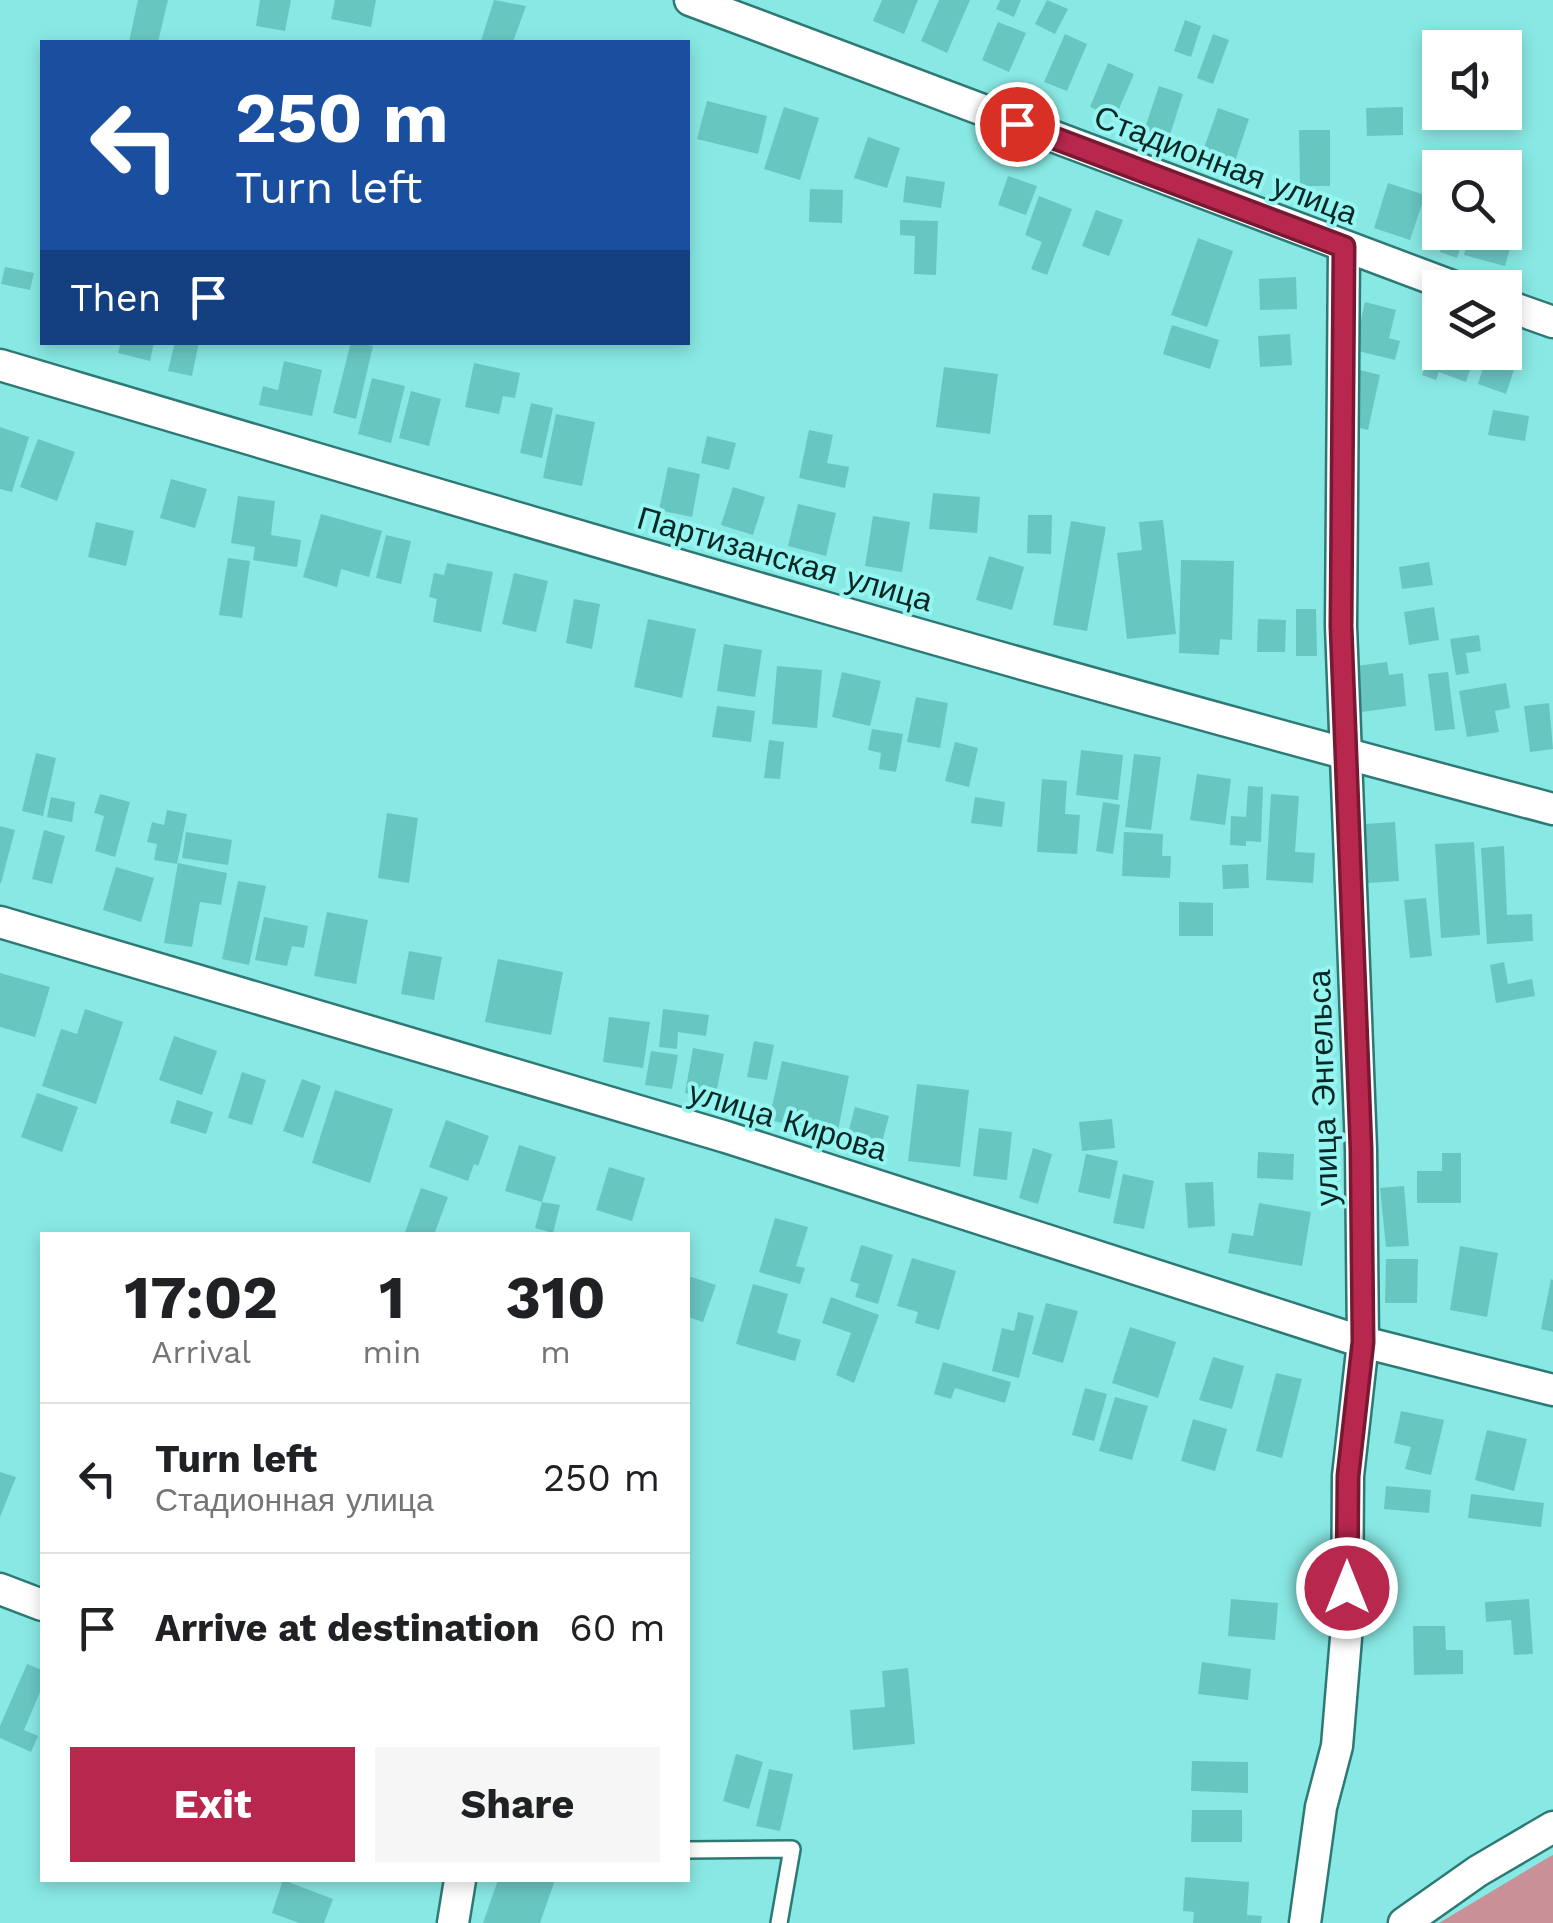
<!DOCTYPE html>
<html lang="en">
<head>
<meta charset="utf-8">
<style>
	:root { --surface:#fff; --page:#f6f6f6; --text:#202124; --muted:#757577; --line:#e0e0e0; --accent:#b8274e }
	body { margin:0; font-family:"Work Sans",sans-serif; background:var(--page); color:var(--text); height:100vh; display:flex; flex-direction:column; font-size:38px; white-space:nowrap }
	* { box-sizing:border-box; margin:0 }
	p { font-size:32px; color:var(--muted) }
	.icon { flex:none; width:55px; height:55px; fill:none; stroke:currentColor; stroke-width:2; stroke-linecap:round; stroke-linejoin:round }
	.map { position:relative; flex:1; overflow:hidden }
	.sheet { position:absolute; left:40px; top:1232px; width:650px; height:650px; display:flex; flex-direction:column; background:var(--surface); border-radius:0px; box-shadow:0 5px 15px #0003 }
	.sheet>* { flex:none }
	.top-card { position:absolute; left:40px; top:40px; width:650px; height:305px; border-radius:0px; box-shadow:0 5px 15px #0003; background:#1a4fa0; color:#fff; overflow:hidden }
	.tools { position:absolute; left:1422px; top:30px; display:grid; gap:20px }
	.tools a { display:grid; place-items:center; width:100px; height:100px; border-radius:0px; background:var(--surface); box-shadow:0 5px 15px #0003; font-size:50px }
	.pin { position:absolute; display:grid; place-items:center; width:85px; height:85px; color:#fff; margin:-42px; border:5px solid #fff; border-radius:50%; box-shadow:0 2px 10px #0007 }
	.me { position:absolute; width:110px; margin:-55px; rotate:0deg; stroke-linejoin:round; filter:drop-shadow(0 0 8px #0008) }
	.turn { display:flex; align-items:center; gap:35px; height:210px; padding:0 30px; font-size:45px }
	.turn .icon { width:130px; height:130px; stroke-width:2.5 }
	.turn b { display:block; font-size:70px; line-height:85px }
	.then { display:flex; align-items:center; height:95px; padding:0 30px; background:#0003; gap:20px; font-size:38px }
	.eta { display:flex; justify-content:space-evenly; align-items:center; height:170px; text-align:center }
	.eta b { font-size:60px; font-weight:700; line-height:70px }
	.action { display:flex; gap:20px; margin-top:auto; padding:20px 30px }
	.action a { flex:1; height:115px; border-radius:0px; background:var(--accent); color:#fff; font-size:40px; font-weight:700; line-height:115px; text-align:center }
	.action a+a { background:var(--page); color:var(--text) }
	ul { padding:0; list-style:none }
	li { display:flex; align-items:center; gap:30px; height:150px; padding:0 30px; border-top:2px solid var(--line) }
	li div { flex:1 }
	li b { display:block; font-size:38px }
	li em { font-style:normal }
	.map>svg:first-child { display:block }
</style>
</head>
<body>
<div class="map">
<svg width="1553" height="1923" viewBox="0 0 1553 1923">
	<rect width="100%" height="100%" fill="#88e8e3"/>
	<!-- green -->
	<path fill="#ca9097" d="M1553,1855V1923H1439L1549,1857Z"/>
	<!-- building -->
	<g fill="#68c6c1">
		<path d="M138,0H168L158,42H129Z"/>
		<path d="M260,0H291L285,31L256,26Z"/>
		<path d="M335,0H376L371,27L331,19Z"/>
		<path d="M494,0L526,6L513,42L481,41Z"/>
		<path d="M882,0H918L904,34L873,21Z"/>
		<path d="M939,0H970L947,53L921,41Z"/>
		<path d="M1000,0H1021L1014,17L996,9Z"/>
		<path d="M1047,0L1068,9L1055,34L1035,24Z"/>
		<path d="M1185,20L1201,26L1191,57L1174,51Z"/>
		<path d="M998,22L1026,33L1009,72L982,60Z"/>
		<path d="M1065,34L1087,44L1067,91L1044,82Z"/>
		<path d="M1213,34L1229,40L1213,84L1197,78Z"/>
		<path d="M1108,63L1134,74L1115,118L1090,107Z"/>
		<path d="M1159,86L1183,94L1169,138L1144,131Z"/>
		<path d="M707,101L767,116L758,154L697,139Z"/>
		<path d="M784,107L819,118L800,180L764,169Z"/>
		<path d="M1403,107V135L1367,136L1366,108Z"/>
		<path d="M1218,108L1249,119L1235,161L1203,151Z"/>
		<path d="M1299,130H1330V186H1300Z"/>
		<path d="M868,137L900,148L887,188L854,178Z"/>
		<path d="M906,176L945,182L941,208L903,202Z"/>
		<path d="M1008,176L1037,186L1026,215L998,205Z"/>
		<path d="M1388,183L1425,195L1410,240L1374,228Z"/>
		<path d="M810,189L843,190L842,223L809,222Z"/>
		<path d="M1039,196L1072,209L1047,275L1031,269L1042,242L1025,235Z"/>
		<path d="M1096,210L1123,220L1109,256L1082,246Z"/>
		<path d="M1505,213L1519,216L1505,266L1464,255L1470,232H1505Z"/>
		<path d="M900,220L938,221L936,275L914,274L915,236L900,235Z"/>
		<path d="M1446,232H1465L1457,258L1440,252Z"/>
		<path d="M1198,238L1233,251L1207,327L1171,315Z"/>
		<path d="M5,267L34,273L30,290L1,284Z"/>
		<path d="M1296,277L1297,309L1260,310L1259,279Z"/>
		<path d="M1365,302L1396,310L1389,338L1400,341L1395,360L1354,350Z"/>
		<path d="M1172,325L1219,340L1210,369L1163,354Z"/>
		<path d="M1290,334L1292,365L1260,367L1258,336Z"/>
		<path d="M121,342H154L150,361L118,353Z"/>
		<path d="M175,342H199L192,376L168,371Z"/>
		<path d="M351,342L373,346L356,419L333,413Z"/>
		<path d="M1433,343L1440,345V352H1476L1466,382L1439,372L1436,380L1422,375Z"/>
		<path d="M1505,349L1519,354L1506,394L1478,384L1488,352H1505Z"/>
		<path d="M284,361L322,370L312,416L259,405L263,386L278,390Z"/>
		<path d="M474,363L520,373L515,398L503,396L499,414L465,407Z"/>
		<path d="M944,367L998,374L990,434L936,427Z"/>
		<path d="M1360,370L1380,375L1368,430L1348,425Z"/>
		<path d="M372,378L405,386L391,443L358,434Z"/>
		<path d="M411,391L441,399L429,446L399,438Z"/>
		<path d="M531,403L553,408L542,458L520,453Z"/>
		<path d="M1493,410L1529,416L1525,441L1488,435Z"/>
		<path d="M556,414L595,422L582,486L543,478Z"/>
		<path d="M0,427L29,437L12,492L0,489Z"/>
		<path d="M809,430L833,435L827,463L849,467L845,488L799,478Z"/>
		<path d="M707,436L736,443L729,470L701,463Z"/>
		<path d="M38,439L75,452L57,501L20,487Z"/>
		<path d="M668,467L700,474L692,517L659,510Z"/>
		<path d="M171,479L207,489L195,528L160,518Z"/>
		<path d="M733,487L765,497L753,535L721,525Z"/>
		<path d="M933,493L980,497L977,533L929,529Z"/>
		<path d="M238,496L275,501L271,535L301,540L297,567L253,560L255,547L231,543Z"/>
		<path d="M798,504L836,513L826,556L788,546Z"/>
		<path d="M321,514L382,531L369,577L341,569L337,587L303,577Z"/>
		<path d="M1028,515H1052L1051,554L1027,553Z"/>
		<path d="M873,516L910,522L902,572L865,566Z"/>
		<path d="M1163,520L1176,634L1127,639L1117,553L1142,550L1139,522Z"/>
		<path d="M1071,521L1106,527L1087,631L1053,625Z"/>
		<path d="M96,522L134,531L126,566L88,557Z"/>
		<path d="M386,535L411,541L401,584L376,578Z"/>
		<path d="M989,556L1024,567L1012,610L976,600Z"/>
		<path d="M228,558L250,561L242,618L219,615Z"/>
		<path d="M1181,560L1234,561L1232,640L1220,639L1219,655L1179,653Z"/>
		<path d="M1429,562L1433,585L1402,589L1399,567Z"/>
		<path d="M447,563L493,572L481,632L433,622L437,599L429,597L434,573L444,575Z"/>
		<path d="M514,573L548,581L536,632L502,624Z"/>
		<path d="M574,599L600,604L592,649L566,643Z"/>
		<path d="M1434,607L1439,640L1409,645L1404,612Z"/>
		<path d="M1296,609H1316L1317,656H1296Z"/>
		<path d="M648,619L696,629L682,698L634,687Z"/>
		<path d="M1258,619L1286,620L1285,652H1257Z"/>
		<path d="M1479,635L1481,651L1466,653L1469,673L1456,675L1450,639Z"/>
		<path d="M724,644L762,650L755,697L717,691Z"/>
		<path d="M1387,662L1389,675L1403,673L1406,706L1361,712L1356,666Z"/>
		<path d="M777,666L822,670L817,728L772,724Z"/>
		<path d="M842,672L881,681L870,726L832,717Z"/>
		<path d="M1448,672L1455,729L1435,731L1428,674Z"/>
		<path d="M1506,683L1510,708L1495,711L1499,732L1467,737L1459,691Z"/>
		<path d="M916,697L948,703L940,748L907,742Z"/>
		<path d="M1549,703L1553,749L1530,752L1524,706Z"/>
		<path d="M717,706L755,711L751,742L712,737Z"/>
		<path d="M872,729L903,734L896,772L879,769L881,753L868,750Z"/>
		<path d="M769,740L784,742L780,779L764,778Z"/>
		<path d="M955,742L978,748L969,787L945,781Z"/>
		<path d="M1081,750L1123,755L1118,800L1076,795Z"/>
		<path d="M36,753L56,758L43,816L22,811Z"/>
		<path d="M1134,754L1161,757L1151,830L1125,827Z"/>
		<path d="M1197,774L1231,779L1225,825L1190,820Z"/>
		<path d="M1042,779L1067,781L1065,814L1080,815L1077,854L1037,852Z"/>
		<path d="M1248,786L1263,787L1261,842L1246,841V846L1230,845L1231,816L1246,817Z"/>
		<path d="M100,794L130,802L115,857L95,851L104,816L94,813Z"/>
		<path d="M1271,794L1299,796L1295,852L1315,853L1313,883L1266,880Z"/>
		<path d="M51,797L75,802L72,822L47,817Z"/>
		<path d="M975,797L1005,802L1002,827L971,823Z"/>
		<path d="M1103,802L1120,805L1113,854L1096,851Z"/>
		<path d="M167,810L187,814L177,864L154,860L157,844L147,842L152,822L164,825Z"/>
		<path d="M387,813L418,818L409,883L378,878Z"/>
		<path d="M1395,822L1399,881L1368,883L1365,824Z"/>
		<path d="M0,826L15,830L1,883H0Z"/>
		<path d="M44,830L65,836L52,884L32,879Z"/>
		<path d="M186,832L232,840L228,865L182,858Z"/>
		<path d="M1124,832L1163,834L1162,856H1171L1170,878L1122,876Z"/>
		<path d="M1474,842L1480,935L1441,938L1435,844Z"/>
		<path d="M1504,846L1507,915L1532,914L1533,941L1487,944L1481,848Z"/>
		<path d="M178,863L227,873L221,905L200,902L192,947L164,943Z"/>
		<path d="M1248,864L1249,888L1223,889L1222,865Z"/>
		<path d="M116,867L154,878L141,922L103,910Z"/>
		<path d="M238,881L266,886L249,965L222,959Z"/>
		<path d="M1426,898L1432,956L1410,958L1404,900Z"/>
		<path d="M1179,902L1213,903V936H1179Z"/>
		<path d="M327,912L368,920L356,984L314,976Z"/>
		<path d="M264,917L308,926L304,948L292,946L287,966L255,960Z"/>
		<path d="M409,951L442,957L434,1000L401,994Z"/>
		<path d="M498,959L563,972L551,1035L485,1022Z"/>
		<path d="M1504,962L1508,984L1532,979L1535,996L1496,1003L1490,965Z"/>
		<path d="M0,973L50,987L35,1037L0,1027Z"/>
		<path d="M85,1009L123,1022L96,1104L42,1086L61,1029L77,1034Z"/>
		<path d="M663,1009L709,1015L706,1036L678,1032L677,1049L659,1047Z"/>
		<path d="M609,1017L650,1022L643,1068L603,1062Z"/>
		<path d="M174,1036L217,1051L202,1095L159,1080Z"/>
		<path d="M754,1041L774,1045L767,1080L747,1077Z"/>
		<path d="M693,1048L724,1054L715,1099L685,1093Z"/>
		<path d="M651,1051L678,1055L672,1089L645,1085Z"/>
		<path d="M782,1061L849,1076L837,1135L769,1120Z"/>
		<path d="M242,1072L266,1080L252,1125L228,1118Z"/>
		<path d="M302,1079L321,1086L303,1138L283,1131Z"/>
		<path d="M917,1084L969,1090L960,1167L908,1161Z"/>
		<path d="M335,1090L393,1109L370,1183L312,1163Z"/>
		<path d="M37,1093L78,1107L62,1152L21,1137Z"/>
		<path d="M177,1100L213,1112L206,1134L170,1123Z"/>
		<path d="M855,1107L889,1116L881,1146L847,1137Z"/>
		<path d="M1112,1119L1115,1148L1082,1151L1079,1122Z"/>
		<path d="M446,1120L489,1136L478,1166L474,1164L468,1181L429,1167Z"/>
		<path d="M979,1128L1012,1132L1007,1180L973,1176Z"/>
		<path d="M519,1145L556,1157L542,1202L505,1191Z"/>
		<path d="M1033,1148L1052,1154L1038,1204L1019,1198Z"/>
		<path d="M1258,1152L1294,1154L1293,1180L1257,1178Z"/>
		<path d="M1442,1153H1461V1203H1417V1171H1442Z"/>
		<path d="M1086,1154L1118,1161L1110,1199L1078,1192Z"/>
		<path d="M609,1167L645,1178L632,1221L596,1210Z"/>
		<path d="M1123,1174L1154,1181L1144,1229L1113,1223Z"/>
		<path d="M1213,1182L1215,1226L1188,1228L1185,1183Z"/>
		<path d="M1404,1186L1409,1246L1386,1247L1380,1188Z"/>
		<path d="M421,1188L448,1197L434,1235H404Z"/>
		<path d="M542,1202L560,1205L553,1233L535,1228Z"/>
		<path d="M1259,1203L1311,1212L1302,1266L1228,1253L1232,1233L1253,1236Z"/>
		<path d="M775,1218L808,1227L796,1266L805,1268L800,1284L759,1272Z"/>
		<path d="M861,1245L893,1255L878,1304L855,1297L859,1284L850,1281Z"/>
		<path d="M1460,1246L1498,1253L1487,1317L1450,1310Z"/>
		<path d="M912,1258L956,1271L939,1330L915,1323L918,1312L897,1306Z"/>
		<path d="M1386,1259H1418L1417,1303H1385Z"/>
		<path d="M688,1276L716,1285L703,1322L688,1317Z"/>
		<path d="M1551,1279L1553,1280V1332L1541,1329Z"/>
		<path d="M753,1284L788,1294L777,1333L801,1340L795,1361L736,1344Z"/>
		<path d="M831,1297L879,1315L854,1383L836,1375L851,1333L822,1323Z"/>
		<path d="M1046,1303L1078,1311L1063,1363L1032,1354Z"/>
		<path d="M1018,1312L1034,1316L1019,1378L992,1371L1002,1328L1014,1331Z"/>
		<path d="M1130,1327L1176,1342L1158,1398L1112,1383Z"/>
		<path d="M1213,1357L1244,1366L1232,1409L1199,1400Z"/>
		<path d="M943,1362L1011,1382L1005,1403L955,1388L951,1399L934,1394Z"/>
		<path d="M1276,1373L1302,1379L1282,1458L1256,1451Z"/>
		<path d="M1085,1388L1107,1394L1094,1441L1072,1435Z"/>
		<path d="M1115,1397L1148,1406L1132,1460L1099,1451Z"/>
		<path d="M1401,1411L1444,1420L1431,1475L1405,1469L1411,1447L1394,1443Z"/>
		<path d="M1193,1419L1227,1429L1215,1471L1181,1461Z"/>
		<path d="M1487,1430L1527,1439L1514,1491L1475,1480Z"/>
		<path d="M0,1472L16,1477L0,1517Z"/>
		<path d="M1386,1486L1431,1490L1429,1513L1384,1509Z"/>
		<path d="M1471,1494L1544,1503L1541,1527L1468,1518Z"/>
		<path d="M1231,1599L1278,1603L1275,1640L1228,1636Z"/>
		<path d="M1529,1599L1533,1654L1514,1655L1511,1620L1486,1622L1485,1602Z"/>
		<path d="M1413,1626H1445L1446,1650H1463V1674L1414,1675Z"/>
		<path d="M1202,1662L1251,1669L1248,1700L1198,1694Z"/>
		<path d="M27,1664L42,1670V1687L24,1730L38,1736L31,1752L0,1738V1726Z"/>
		<path d="M908,1668L915,1744L853,1750L850,1710L885,1707L882,1671Z"/>
		<path d="M736,1754L763,1762L749,1809L723,1801Z"/>
		<path d="M1192,1761L1248,1762V1793L1191,1791Z"/>
		<path d="M769,1769L793,1774L780,1831L756,1826Z"/>
		<path d="M1192,1810H1242V1842H1191Z"/>
		<path d="M1185,1877L1249,1882L1247,1915L1262,1916L1261,1923H1193L1194,1912L1183,1911Z"/>
		<path d="M283,1880L333,1899L324,1923H299L272,1913Z"/>
		<path d="M498,1880H555L540,1923H483Z"/>
	</g>
	<g fill="none" stroke-linecap="round" stroke-linejoin="round">
		<!-- service casing -->
		<g stroke="#2d7975" stroke-width="20">
			<path id="service" d="M688,1850L792,1849L779,1923"/>
		</g>
		<!-- minor casing -->
		<g stroke="#2d7975" stroke-width="35">
			<g id="minor">
				<path d="M690,0L1457,288"/>
				<path d="M1505,305L1553,322"/>
				<path d="M0,365C516,518 1032,672 1553,809"/>
				<path d="M0,922L726,1137L1363,1342L1553,1390"/>
				<path d="M0,1589L42,1605"/>
				<path d="M453,1923L460,1880"/>
				<path d="M1305,1923L1321,1807L1337,1746L1347,1626L1348,1476L1363,1342L1361,1149L1341,626L1344,247"/>
				<path d="M1404,1923L1478,1871L1553,1827"/>
			</g>
		</g>
		<!-- service -->
		<use href="#service" stroke="#fff" stroke-width="15"/>
		<!-- minor -->
		<use href="#minor" stroke="#fff" stroke-width="30"/>
	</g>
	<g fill="none" stroke-linecap="round" stroke-linejoin="round">
		<!-- route casing -->
		<g stroke="#781933" stroke-width="25">
			<path id="route" d="M1017,124L1344,247L1341,626L1361,1149L1363,1342L1348,1476L1347,1588"/>
		</g>
		<!-- route -->
		<use href="#route" stroke="#b8274e" stroke-width="18"/>
	</g>
	<g text-anchor="middle" stroke-width="8" stroke-linejoin="round" paint-order="stroke">
		<!-- street labels -->
		<g font-size="32" fill="#072726" stroke="#95f6f1">
			<text transform="translate(1226 165) rotate(21)" y="11">Стадионная улица</text>
			<text transform="translate(785 559) rotate(16)" y="11">Партизанская улица</text>
			<text transform="translate(1323 1088) rotate(-92)" y="11">улица Энгельса</text>
			<text transform="translate(788 1121) rotate(17)" y="11">улица Кирова</text>
		</g>
	</g>
</svg>
<div class="tools">
<a><svg class="icon" aria-label="sound" viewBox="0 0 24 24"><path d="M4 9h4l5-4v14l-5-4H4zM17 9q2 3 0 6"/></svg></a>
<a><svg class="icon" aria-label="search" viewBox="0 0 24 24"><circle cx="10" cy="10" r="6"/><path d="M15 15l6 6"/></svg></a>
<a><svg class="icon" aria-label="layers" viewBox="0 0 24 24"><path d="M12 4l9 5-9 5-9-5zM3 14l9 5 9-5"/></svg></a>
</div>
<div class="pin" style="left:1017px;top:124px;background:#d93025"><svg class="icon" aria-label="arrive" viewBox="0 0 24 24"><path d="M6 21V4h12l-3 4 3 4H6"/></svg></div>
<svg class="me" style="left:1347px;top:1588px" viewBox="-20 -20 40 40"><circle r="17" fill="#b8274e" stroke="#fff" stroke-width="3"/><path d="M0-11L8 9 0 5-8 9z" fill="#fff"/></svg>
<div class="top-card">
<div class="turn"><svg class="icon" aria-label="left" viewBox="0 0 24 24"><path d="M17 20v-9H6M10 6l-5 5 5 5"/></svg><div><b>250 m</b>Turn left</div></div>
<div class="then">Then<svg class="icon" aria-label="arrive" viewBox="0 0 24 24"><path d="M6 21V4h12l-3 4 3 4H6"/></svg></div>
</div>
<section class="sheet">
<div class="eta">
<div><b>17:02</b><p>Arrival</p></div>
<div><b>1</b><p>min</p></div>
<div><b>310</b><p>m</p></div>
</div>
<ul>
<li><svg class="icon" aria-label="left" viewBox="0 0 24 24"><path d="M17 20v-9H6M10 6l-5 5 5 5"/></svg><div><b>Turn left</b><p>Стадионная улица</p></div><em>250 m</em></li>
<li><svg class="icon" aria-label="arrive" viewBox="0 0 24 24"><path d="M6 21V4h12l-3 4 3 4H6"/></svg><div><b>Arrive at destination</b></div><em>60 m</em></li>
</ul>
<div class="action"><a>Exit</a><a>Share</a></div>
</section>
</div>
</body>
</html>
